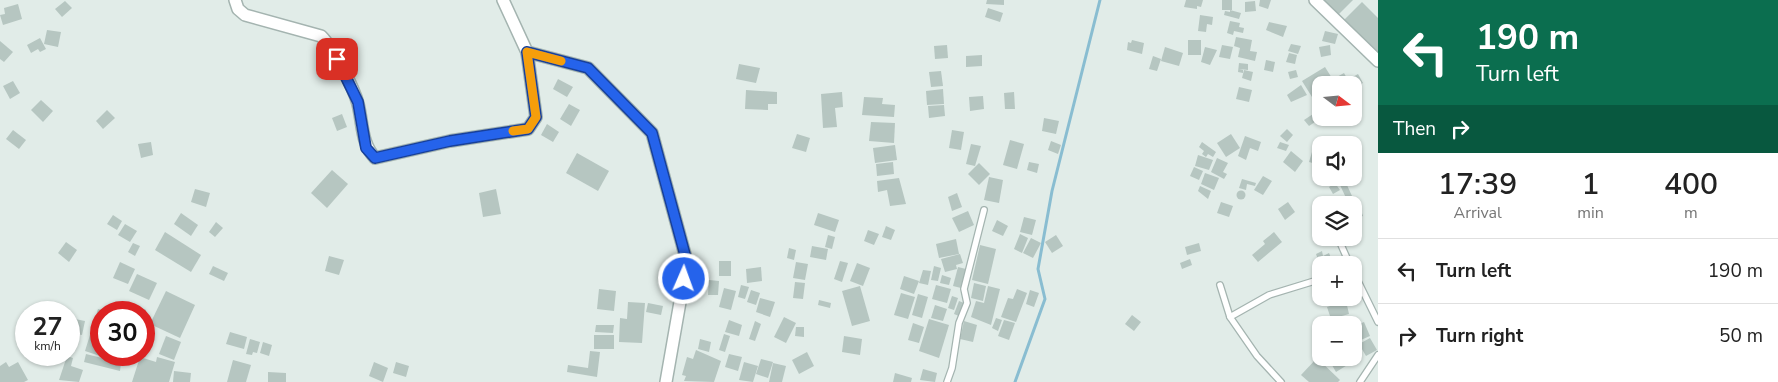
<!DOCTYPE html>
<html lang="en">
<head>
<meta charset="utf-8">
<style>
	:root { --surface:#fff; --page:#f6f6f6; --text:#222; --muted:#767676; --line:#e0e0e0 }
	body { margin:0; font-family:"Nunito Sans",sans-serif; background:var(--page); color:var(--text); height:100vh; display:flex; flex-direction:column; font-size:19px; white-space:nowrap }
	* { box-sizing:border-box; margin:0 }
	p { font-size:16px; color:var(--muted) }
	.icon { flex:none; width:28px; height:28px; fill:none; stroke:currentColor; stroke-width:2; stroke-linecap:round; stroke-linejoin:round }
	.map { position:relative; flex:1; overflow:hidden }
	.details { display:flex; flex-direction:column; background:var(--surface); width:400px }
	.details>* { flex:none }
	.guide { background:#0b6e4f; color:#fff; overflow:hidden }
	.needle { width:32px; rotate:106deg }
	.controls { position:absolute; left:1312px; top:76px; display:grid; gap:10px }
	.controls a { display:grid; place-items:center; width:50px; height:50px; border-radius:10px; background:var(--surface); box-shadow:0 1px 4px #0004; font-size:25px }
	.speed { position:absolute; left:15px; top:301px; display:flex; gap:10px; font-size:25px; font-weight:700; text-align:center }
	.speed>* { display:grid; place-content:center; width:65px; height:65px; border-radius:50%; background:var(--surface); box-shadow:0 1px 4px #0004; line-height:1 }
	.speed small { font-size:12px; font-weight:400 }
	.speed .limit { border:8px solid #d22; background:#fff; color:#111 }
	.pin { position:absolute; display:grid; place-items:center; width:42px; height:42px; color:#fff; margin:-21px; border-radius:10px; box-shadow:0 2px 8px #0006 }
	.me { position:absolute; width:55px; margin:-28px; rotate:2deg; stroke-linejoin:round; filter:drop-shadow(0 0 4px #0008) }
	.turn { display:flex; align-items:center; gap:18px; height:105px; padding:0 15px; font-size:22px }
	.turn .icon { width:65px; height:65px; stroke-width:2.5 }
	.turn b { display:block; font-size:35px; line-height:42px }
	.then { display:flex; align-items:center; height:48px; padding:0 15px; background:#0003; gap:10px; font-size:19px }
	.eta { display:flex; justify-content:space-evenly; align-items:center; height:85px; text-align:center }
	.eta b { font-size:30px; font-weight:600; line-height:35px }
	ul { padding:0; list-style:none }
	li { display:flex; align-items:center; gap:15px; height:65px; padding:0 15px; border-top:1px solid var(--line) }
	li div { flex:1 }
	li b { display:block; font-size:19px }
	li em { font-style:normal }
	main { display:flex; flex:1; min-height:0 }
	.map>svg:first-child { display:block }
</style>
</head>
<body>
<main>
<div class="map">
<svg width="1378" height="382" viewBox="0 0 1378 382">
	<rect width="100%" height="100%" fill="#e1ece8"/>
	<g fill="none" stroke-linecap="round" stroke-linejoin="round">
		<!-- stream -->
		<path stroke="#89bdd1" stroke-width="3" d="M1015,382L1045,299L1038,269L1052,191L1100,0"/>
	</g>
	<!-- building -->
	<g fill="#b6c6c1">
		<path d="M987,0H1004V5L986,4Z"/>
		<path d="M1186,0H1203L1201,7L1197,6V9L1184,7Z"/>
		<rect x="1222" y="0" width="10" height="10"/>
		<path d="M1260,0H1271L1268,9L1259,6Z"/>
		<path d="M1322,0H1353L1338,15Z"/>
		<path d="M65,1L72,8L62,17L55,9Z"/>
		<path d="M1255,1L1256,11L1245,12V2Z"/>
		<path d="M1362,2L1378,18V56L1343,21Z"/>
		<path d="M18,4L22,19L3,25L0,15L5,14L4,8Z"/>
		<path d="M988,8L1003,13L1000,22L985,17Z"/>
		<path d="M1230,10L1241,13L1239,19L1224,15L1225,11L1230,12Z"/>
		<path d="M1200,15L1213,17L1212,25L1207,24L1206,32L1198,31Z"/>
		<path d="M1230,21L1240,23L1239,27L1244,28L1243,33L1234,31L1233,35L1227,33Z"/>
		<path d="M1269,22L1287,26L1283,37L1266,30Z"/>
		<path d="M47,30L61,32L58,47L44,44Z"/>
		<path d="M1325,31L1338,34L1335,44L1322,41Z"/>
		<path d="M1236,37L1252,40L1250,51L1257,52L1255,61L1238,57L1240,48L1234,46Z"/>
		<path d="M40,38L46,49L40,52L38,49L31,53L27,45Z"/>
		<path d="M1132,40L1144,43L1142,54L1127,50L1128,42L1131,43Z"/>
		<rect x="1188" y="40" width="13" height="15"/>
		<path d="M0,41L13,52L4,62L0,59Z"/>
		<path d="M1291,44L1301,46L1298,54L1288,51Z"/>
		<path d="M947,45L948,58L935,59L934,46Z"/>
		<path d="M1222,45L1233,47L1230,59L1219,57Z"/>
		<path d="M1330,45L1331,55L1321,57L1319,47Z"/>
		<path d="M1165,47L1183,53L1179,66L1161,61Z"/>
		<path d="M1205,47L1217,50L1210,65L1201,62Z"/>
		<path d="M1289,53L1297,55L1295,64L1286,62Z"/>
		<path d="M982,55V66L966,67V56Z"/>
		<path d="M1153,56L1161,59L1157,71L1149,69Z"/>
		<path d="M1266,60L1275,62L1273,72L1264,70Z"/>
		<path d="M1239,63L1248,64V70L1239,69L1243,70V73L1238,72Z"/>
		<path d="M739,64L760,68L756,83L736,79Z"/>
		<path d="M1325,67L1335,83L1321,85V91L1312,97L1302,81Z"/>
		<path d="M1244,70L1253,72L1251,81L1242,78Z"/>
		<path d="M1296,70L1298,77L1290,79L1288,72Z"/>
		<path d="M941,71L943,86L931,87L929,72Z"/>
		<path d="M1344,73L1348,80L1339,85L1335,78Z"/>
		<path d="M1358,74L1363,83L1354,88L1349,79Z"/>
		<path d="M558,79L573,87L567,97L553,89Z"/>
		<path d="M13,81L20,93L10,99L3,86Z"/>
		<path d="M1301,85L1307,95L1291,102L1287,95Z"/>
		<path d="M1239,87L1252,90L1249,102L1236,99Z"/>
		<path d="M943,89L944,104L927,105L926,91Z"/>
		<path d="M746,90L777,92V104H768V110L745,109Z"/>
		<path d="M842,92L843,107L835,108L837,127L823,128L821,94Z"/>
		<path d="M1014,92L1015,109H1005L1004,93Z"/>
		<path d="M983,96L984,109L970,111L969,97Z"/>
		<path d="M864,97L883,98L882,104L895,105L894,117L862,115Z"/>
		<path d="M41,100L53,111L43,122L31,110Z"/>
		<path d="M569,104L580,110L571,126L560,119Z"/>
		<path d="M944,105L945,116L929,118L928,106Z"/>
		<path d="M107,110L115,118L103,129L96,121Z"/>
		<path d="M342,114L347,127L337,131L332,118Z"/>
		<path d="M1313,114L1318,120L1309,126L1304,120Z"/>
		<path d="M1044,118L1059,121L1056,134L1042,131Z"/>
		<path d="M1324,118H1330L1332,121L1323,126L1319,121Z"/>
		<path d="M871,122L895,123L894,143L869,141Z"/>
		<path d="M547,124L559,132L553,142L541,135Z"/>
		<path d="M1287,129L1293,135L1287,142L1280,136Z"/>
		<path d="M13,130L26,140L19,149L6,139Z"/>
		<path d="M952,130L964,132L961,150L949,148Z"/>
		<path d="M797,134L810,138L806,152L792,148Z"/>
		<path d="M1231,134L1240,148L1226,157L1217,143Z"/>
		<path d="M1245,136L1261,142L1258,151L1250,148L1246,160L1238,156Z"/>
		<path d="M1010,140L1024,144L1017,169L1003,165Z"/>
		<path d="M1051,141L1061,145L1058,154L1048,150Z"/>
		<path d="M151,142L153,155L141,158L138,144Z"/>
		<path d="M1202,142L1216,152L1213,157L1208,154L1206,157L1202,154L1204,151L1199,147Z"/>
		<path d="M1280,142L1289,145L1286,151L1277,148Z"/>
		<path d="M971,144L981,146L975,166L966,164Z"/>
		<path d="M895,145L897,160L875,163L873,148Z"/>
		<path d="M1291,151L1303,161L1295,172L1283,162Z"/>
		<path d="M1312,152L1319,154L1316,164L1309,162Z"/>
		<path d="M577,153L609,171L598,191L566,173Z"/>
		<path d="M1198,155L1213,160L1209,170L1195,166Z"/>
		<path d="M1217,158L1228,163L1223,172L1227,174L1224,179L1211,172Z"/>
		<path d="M893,162L894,174L877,176L876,164Z"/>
		<path d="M1029,162L1039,164L1037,173L1027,170Z"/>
		<path d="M979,163L990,174L979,185L968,174Z"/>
		<path d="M1194,167L1203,171L1199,180L1190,176Z"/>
		<path d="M332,170L348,184L327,208L311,193Z"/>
		<path d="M1205,173L1219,178L1214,190L1201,184Z"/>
		<path d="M1263,176L1272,181L1263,195L1254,190Z"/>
		<path d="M989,177L1003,180L999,203L984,200Z"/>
		<path d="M899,178L906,204L890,206L887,190L878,192L877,181Z"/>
		<path d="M1242,179L1256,183L1255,186L1247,184L1246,190L1239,188Z"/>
		<path d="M1335,183L1340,190L1333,194L1329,187Z"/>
		<path d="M1346,183L1352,196L1346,198L1340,185Z"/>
		<path d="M1200,186L1211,191L1208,199L1198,191Z"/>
		<path d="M195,189L210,193L206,207L191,202Z"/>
		<path d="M496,189L501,214L483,217L479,193Z"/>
		<circle cx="1241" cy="195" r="4.5"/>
		<path d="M957,193L962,207L952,211L948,197Z"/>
		<path d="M1357,199L1363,216L1354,219V205H1348V203Z"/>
		<path d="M1221,202L1233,206L1229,217L1217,213Z"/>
		<path d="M1288,202L1295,212L1285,220L1278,209Z"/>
		<path d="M1321,207V222L1319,223L1314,210Z"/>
		<path d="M968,211L974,225L959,232L952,218Z"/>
		<path d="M181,213L198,225L191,236L174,224Z"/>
		<path d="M818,213L839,220L835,232L814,225Z"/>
		<path d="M113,215L122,221L117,230L107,224Z"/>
		<path d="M1024,217L1036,220L1032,235L1020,232Z"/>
		<path d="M997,220L1008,226L1003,236L992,231Z"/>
		<path d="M216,222L223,228L215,237L209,232Z"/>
		<path d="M125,224L137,231L130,242L118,235Z"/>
		<path d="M886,226L895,230L891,240L882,237Z"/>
		<path d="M868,230L879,234L874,245L864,241Z"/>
		<path d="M165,232L201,255L191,272L155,250Z"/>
		<path d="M1274,232L1282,242L1258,262L1252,255L1265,244L1263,241Z"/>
		<path d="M1020,234L1028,238L1022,253L1014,249Z"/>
		<path d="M828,235L835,237L832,249L825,247Z"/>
		<path d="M1056,235L1063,246L1052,253L1045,242Z"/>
		<path d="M1031,238L1041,243L1033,258L1023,253Z"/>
		<path d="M956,239L959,254L939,258L936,244Z"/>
		<path d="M66,242L77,250L69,262L58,253Z"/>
		<path d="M133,243L140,246L135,256L128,252Z"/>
		<path d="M1199,243L1201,251L1187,255L1185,247Z"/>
		<path d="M980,245L996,249L988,284L972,280Z"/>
		<path d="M812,246L828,249L826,260L810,257Z"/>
		<path d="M789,248L796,250L794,260L787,258Z"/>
		<path d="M1322,251L1323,256L1329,253L1334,265H1320L1316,254Z"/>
		<path d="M960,254L963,263L956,265L957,269L945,272L941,259Z"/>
		<path d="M329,256L344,260L339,275L325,271Z"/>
		<path d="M1190,259L1192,265L1182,269L1180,263Z"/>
		<rect x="719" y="261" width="12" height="15"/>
		<path d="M840,261L848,263L842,282L834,279Z"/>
		<path d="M120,262L135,269L128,284L113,278Z"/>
		<path d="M696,262L703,264L701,274L694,273Z"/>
		<path d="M796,262L808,264L805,280L793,278Z"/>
		<path d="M857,263L870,268L863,286L850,281Z"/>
		<path d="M213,266L228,273L224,281L209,274Z"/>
		<path d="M934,266L941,268L938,281L931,280Z"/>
		<path d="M761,267L762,281L747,283L746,269Z"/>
		<path d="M958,267L966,269L961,288L953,286Z"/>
		<path d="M923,270L931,271L928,285L919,283Z"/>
		<path d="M137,274L157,283L149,300L129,291Z"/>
		<path d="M942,275L951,278L949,285L940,283Z"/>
		<path d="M904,276L919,281L914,294L900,289Z"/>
		<path d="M709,280L719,281L718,295H708Z"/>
		<path d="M795,282L805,283L803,299L793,298Z"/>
		<path d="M974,283L986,286L983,301L971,298Z"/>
		<path d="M741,285L749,287L745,299L738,297Z"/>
		<path d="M936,285L951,289L947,303L932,299Z"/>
		<path d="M860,286L870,321L852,326L842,291Z"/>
		<path d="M988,286L1000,289L991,325L971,317L976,301L984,303Z"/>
		<path d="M724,288L736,291L731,310L719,307Z"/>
		<path d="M599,289L616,291L614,311L597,309Z"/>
		<path d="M1017,289L1027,293L1016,322L1001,317L1008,298L1013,299Z"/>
		<path d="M751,290L760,293L756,305L747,302Z"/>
		<path d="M1030,290L1039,293L1034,307L1026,304Z"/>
		<path d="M166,291L195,305L180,338L150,324Z"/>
		<path d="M901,293L915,297L908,319L894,315Z"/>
		<path d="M918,294L928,297L922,318L912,315Z"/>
		<path d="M952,296L958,298L954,310L948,308Z"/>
		<path d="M760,298L775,302L770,317L756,312Z"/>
		<path d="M819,300L831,303L830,308L818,305Z"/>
		<path d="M959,301L964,303L959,316L954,314Z"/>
		<path d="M1346,301L1349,314L1331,319L1327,307Z"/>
		<path d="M628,302L645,303L642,343L619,342L620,318L627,319Z"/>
		<path d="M130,303L146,310L145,312H126Z"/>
		<path d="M648,303L663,306L661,315L646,312Z"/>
		<path d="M935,305L947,309L943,321L931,318Z"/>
		<path d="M98,309L109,312H101L100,356L85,351Z"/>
		<path d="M1132,315L1141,322L1134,331L1125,324Z"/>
		<path d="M784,317L796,323L786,343L774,337Z"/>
		<path d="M996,318L1002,320L998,331L992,328Z"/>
		<path d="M75,319L85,321L82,335L72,333Z"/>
		<path d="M929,319L949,325L939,358L919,351Z"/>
		<path d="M729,320L742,325L739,336L725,332Z"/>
		<path d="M1004,320L1015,323L1009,340L998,336Z"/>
		<path d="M755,321L761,324L755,341L749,339Z"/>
		<path d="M964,321L977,325L973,342L960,339Z"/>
		<path d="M1364,322L1370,336L1354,343V326Z"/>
		<path d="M913,323L924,327L919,343L908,340Z"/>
		<path d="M596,325H614L613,333L595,332Z"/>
		<path d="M796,327H804V337L795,336Z"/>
		<path d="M230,332L247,337L244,349L226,344Z"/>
		<path d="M724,334L730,336L725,352L719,350Z"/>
		<rect x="594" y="335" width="20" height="14"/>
		<path d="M166,336L181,342L174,360L159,354Z"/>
		<path d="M844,336L862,339L860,355L842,352Z"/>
		<path d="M1370,338L1377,350L1366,356L1359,344Z"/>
		<path d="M250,339L260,342L257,353L253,352L252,355L246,354Z"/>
		<path d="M700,339L711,342L709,352L698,349Z"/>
		<path d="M263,342L272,345L269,356L260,353Z"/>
		<path d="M696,350L721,361L714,382L684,381L686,376L682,375L687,357L693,359Z"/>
		<path d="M590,351L600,352L597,377L567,372L568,365L588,368Z"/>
		<path d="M807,352L814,366L799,374L792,360Z"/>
		<path d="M86,354L102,358L103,355H122L120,371L84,362Z"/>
		<path d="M729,354L742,357L738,371L725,367Z"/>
		<path d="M67,356L73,358L71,366L83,370L79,382L59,380Z"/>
		<path d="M140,357L156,362L157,357L175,362L169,382H132Z"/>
		<path d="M1317,358L1340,380L1338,382H1309L1301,375Z"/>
		<path d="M1333,358H1345L1349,364L1336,372L1329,360Z"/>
		<path d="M761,359L773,362L768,378L756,374Z"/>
		<path d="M233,360L251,365L246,382H227Z"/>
		<path d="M6,362L9,367L18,362L28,380L24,382H0V366Z"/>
		<path d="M374,362L388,368L383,382L369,376Z"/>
		<path d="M396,362L409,366L406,377L393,373Z"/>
		<path d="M744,362L758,366L753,382L739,380Z"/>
		<path d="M773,363L786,366L782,382H769Z"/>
		<path d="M923,369L937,373L935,382L920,380Z"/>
		<path d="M174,371L191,373L190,382H173Z"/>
		<path d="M268,372L286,373V382H268Z"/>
		<path d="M895,373L912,378L911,382H893Z"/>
	</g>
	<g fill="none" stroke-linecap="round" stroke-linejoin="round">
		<!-- lane casing -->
		<g stroke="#a4b4b0" stroke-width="8">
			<g id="lane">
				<path d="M1338,238L1350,265"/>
				<path d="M1354,273L1378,322"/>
				<path d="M1220,285L1230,317"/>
				<path d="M947,382L952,368L959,323L967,303L964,289L984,210"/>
				<path d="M1281,382L1257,356L1230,317L1269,295L1321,279"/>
				<path d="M1360,382L1378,355"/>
			</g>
		</g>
		<!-- street casing -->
		<g stroke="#a4b4b0" stroke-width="14">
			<g id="street">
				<path d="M235,0L238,9L245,15L321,36C333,48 354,88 358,104C363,124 361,143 375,158L450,141L528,129L536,117L527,52L588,68L652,133L687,262L666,382"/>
				<path d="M503,0L527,52"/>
				<path d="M1315,0L1378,61"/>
			</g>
		</g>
		<!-- lane -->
		<use href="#lane" stroke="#fff" stroke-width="5.5"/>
		<!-- street -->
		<use href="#street" stroke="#fff" stroke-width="11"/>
	</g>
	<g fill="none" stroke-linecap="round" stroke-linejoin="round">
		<!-- route casing -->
		<g stroke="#184099" stroke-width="12">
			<path id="route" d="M337,59L358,102L366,148L375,158L450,141L528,129L536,117L527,52L588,68L652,133L687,262L684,279"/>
		</g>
		<!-- route -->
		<use href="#route" stroke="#2563eb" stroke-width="9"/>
		<!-- slow -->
		<path stroke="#f59e0b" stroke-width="9" d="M513,131L528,129L536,117L527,52L561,61"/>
	</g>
</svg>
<div class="controls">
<a><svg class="needle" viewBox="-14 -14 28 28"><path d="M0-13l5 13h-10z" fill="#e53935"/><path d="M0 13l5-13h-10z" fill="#767676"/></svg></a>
<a><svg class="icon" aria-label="sound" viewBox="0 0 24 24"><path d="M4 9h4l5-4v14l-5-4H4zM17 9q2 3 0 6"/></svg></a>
<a><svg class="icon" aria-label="layers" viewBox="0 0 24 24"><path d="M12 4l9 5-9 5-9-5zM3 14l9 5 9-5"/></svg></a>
<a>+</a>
<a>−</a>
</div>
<div class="speed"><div>27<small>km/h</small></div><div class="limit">30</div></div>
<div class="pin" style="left:337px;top:59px;background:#d93025"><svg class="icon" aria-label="arrive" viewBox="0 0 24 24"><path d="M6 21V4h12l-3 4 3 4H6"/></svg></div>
<svg class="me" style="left:684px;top:279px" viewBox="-20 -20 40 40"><circle r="17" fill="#2563eb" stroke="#fff" stroke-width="3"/><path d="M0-11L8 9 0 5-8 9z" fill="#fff"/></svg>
</div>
<section class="details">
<div class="guide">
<div class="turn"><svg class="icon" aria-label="left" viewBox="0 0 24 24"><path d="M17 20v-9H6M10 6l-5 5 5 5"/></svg><div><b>190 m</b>Turn left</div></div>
<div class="then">Then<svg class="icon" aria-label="right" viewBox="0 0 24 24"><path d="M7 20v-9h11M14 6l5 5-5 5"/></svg></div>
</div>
<div class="eta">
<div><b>17:39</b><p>Arrival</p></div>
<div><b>1</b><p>min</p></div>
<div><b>400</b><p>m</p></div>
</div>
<ul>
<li><svg class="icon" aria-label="left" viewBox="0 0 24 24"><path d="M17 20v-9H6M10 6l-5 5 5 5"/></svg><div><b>Turn left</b></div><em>190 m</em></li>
<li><svg class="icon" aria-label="right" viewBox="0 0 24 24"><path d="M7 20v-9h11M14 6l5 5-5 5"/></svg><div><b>Turn right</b></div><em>50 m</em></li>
</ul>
</section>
</main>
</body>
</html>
